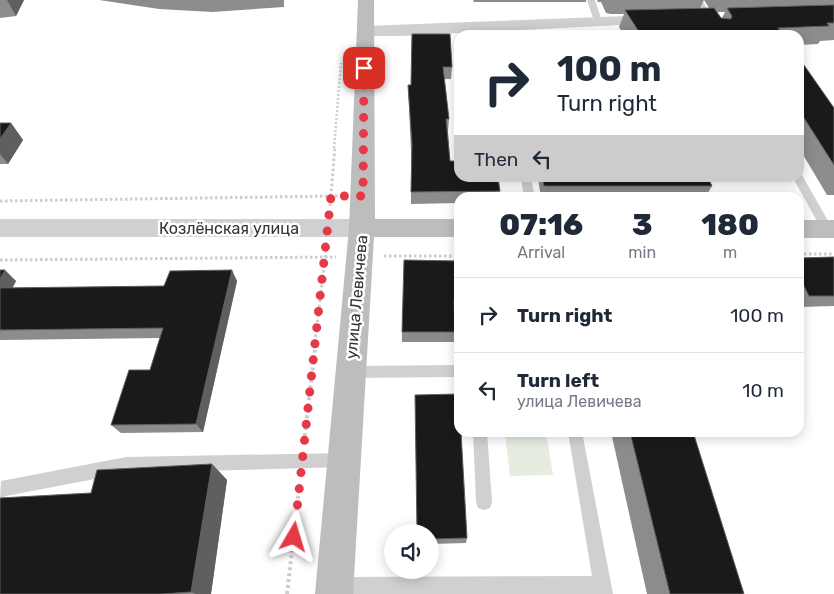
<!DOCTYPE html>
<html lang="en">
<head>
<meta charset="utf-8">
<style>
	:root { --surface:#fff; --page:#f6f6f7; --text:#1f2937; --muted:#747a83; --line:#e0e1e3 }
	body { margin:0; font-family:Rubik,sans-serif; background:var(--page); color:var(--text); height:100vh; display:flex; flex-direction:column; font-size:19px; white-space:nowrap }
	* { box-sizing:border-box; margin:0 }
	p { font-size:16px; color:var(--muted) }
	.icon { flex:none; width:28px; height:28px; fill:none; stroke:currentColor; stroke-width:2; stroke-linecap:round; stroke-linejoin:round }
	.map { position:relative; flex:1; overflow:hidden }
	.drawer { position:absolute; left:454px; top:192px; width:350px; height:245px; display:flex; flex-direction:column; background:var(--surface); border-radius:15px; box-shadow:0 2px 12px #0003 }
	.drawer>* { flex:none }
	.hud { position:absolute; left:454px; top:30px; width:350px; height:152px; border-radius:15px; box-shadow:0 2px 12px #0003; background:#fff; color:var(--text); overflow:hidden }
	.tools { position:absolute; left:384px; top:524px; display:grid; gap:10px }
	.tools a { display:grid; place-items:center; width:55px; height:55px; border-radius:50%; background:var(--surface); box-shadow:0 2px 12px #0003; font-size:25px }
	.pin { position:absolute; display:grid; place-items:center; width:42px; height:42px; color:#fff; margin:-21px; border-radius:10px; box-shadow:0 2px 8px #0006 }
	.me { position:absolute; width:55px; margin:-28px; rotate:7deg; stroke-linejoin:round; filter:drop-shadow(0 0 4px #0008) }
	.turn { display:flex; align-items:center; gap:18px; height:105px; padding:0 20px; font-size:22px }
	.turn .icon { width:65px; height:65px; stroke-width:2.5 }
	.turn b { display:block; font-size:35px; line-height:42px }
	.then { display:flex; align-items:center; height:48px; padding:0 20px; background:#0003; gap:10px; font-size:19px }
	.eta { display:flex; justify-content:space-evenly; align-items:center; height:85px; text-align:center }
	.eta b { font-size:30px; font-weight:800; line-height:35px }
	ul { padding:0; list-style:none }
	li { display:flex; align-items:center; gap:15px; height:75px; padding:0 20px; border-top:1px solid var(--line) }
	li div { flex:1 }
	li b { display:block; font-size:19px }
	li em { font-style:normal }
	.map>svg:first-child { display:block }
</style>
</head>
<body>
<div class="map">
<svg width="834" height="594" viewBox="0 0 834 594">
	<rect width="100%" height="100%" fill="#fff"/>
	<!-- green -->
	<path fill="#e6ecdf" d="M505,433H546L553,475L510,476Z"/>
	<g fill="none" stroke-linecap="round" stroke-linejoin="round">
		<!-- path-far2 -->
		<path stroke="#cdcdcd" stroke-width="2.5" stroke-dasharray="2 2" stroke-linecap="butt" d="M334,148L341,63"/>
		<!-- path-far1 -->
		<g stroke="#cdcdcd" stroke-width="3" stroke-dasharray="2.5 2.5" stroke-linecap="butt">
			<path d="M0,201L339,196"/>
			<path d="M330,206L335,147"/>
			<path d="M799,254H834"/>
			<path d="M384,256H459"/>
			<path d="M0,260L336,257"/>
			<path d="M315,342L326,250"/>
		</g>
		<!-- path -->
		<g stroke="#cdcdcd" stroke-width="4" stroke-dasharray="3 3" stroke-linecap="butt">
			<path d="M304,442L316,341"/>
			<path d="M287,594L300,481"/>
		</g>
		<!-- lane -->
		<g fill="#d0d0d0" fill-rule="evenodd">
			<path d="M587,0H595L602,21L601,23L594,21Z"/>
			<path d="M694,0H702L722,35H714Z"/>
			<path d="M799,175H802L831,226L833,229L831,232H823L793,178H799Z"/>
			<path d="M521,178H531L535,198H524Z"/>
			<path d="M459,365V377L351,378L346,376L344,372L346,368L351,366Z"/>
			<path d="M473,432H487L492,502L490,508L484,510L478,508L476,502Z"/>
			<path d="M568,432H582L613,594H337L332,592L329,586L332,580L338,577L592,576Z"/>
			<path d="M344,453L349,455L352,460L349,465L344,467L126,473L6,496L0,500L1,481L126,457Z"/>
		</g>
		<!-- street -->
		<g fill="#d0d0d0" fill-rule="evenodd">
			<path d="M654,15L660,17L662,20L660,23L401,36H365L359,34L357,31L359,28L365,26Z"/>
			<path d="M0,219H362L370,222L373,228L370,234L362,237H0Z"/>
		</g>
		<!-- secondary -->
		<g fill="#bdbdbd" fill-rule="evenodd">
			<path d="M358,0H374L375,219H459V237H374L353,594H315L349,228Z"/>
			<rect x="799" y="220" width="35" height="18"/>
		</g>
	</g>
	<!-- wall -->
	<g fill="#8c8c8c" fill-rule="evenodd">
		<path d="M0,0H24L16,16L0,18Z"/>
		<path d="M99,0H284V7L212,12L159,9Z"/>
		<path d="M473,0H586V2H474Z"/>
		<path d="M597,0H704L700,8H709L704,0H834V40L820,41L818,44L799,45V35H624L619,27L624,14H611L606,13L601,2H598ZM717,12H725L722,18H721Z"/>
		<path d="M412,34L452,67L451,79H444L449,119L448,131L450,161L500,191L499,198H459V203L411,204V151L408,85H411Z"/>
		<path d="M799,58L834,108V195H827L799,148Z"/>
		<path d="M0,123H11L23,140L8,164H0Z"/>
		<path d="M538,178H708L712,186L705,198H541Z"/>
		<path d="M834,257V306L799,307V258Z"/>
		<path d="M459,261V310H454L455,332L454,342H402V332Z"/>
		<path d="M0,270L16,281L12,288L164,286L237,281L203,432L121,433L111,425L150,370L160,338L0,340Z"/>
		<path d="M611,432H693L744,594H647Z"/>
		<path d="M212,464L227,480L211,594H0L91,493Z"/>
		<path d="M430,532L467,538L466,543L430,544Z"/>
	</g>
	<!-- shaded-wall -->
	<g fill="#5f5f5f">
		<path d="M7,0H24L16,16Z"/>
		<path d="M11,123L23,140L8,164L0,154V139Z"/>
		<path d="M5,270L16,281L7,299L0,293V279Z"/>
		<path d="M232,270L237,281L203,432L196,424Z"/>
		<path d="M212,464L227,480L211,594H196L191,592Z"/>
	</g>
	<!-- building -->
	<g fill="#1a1a1a" stroke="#5f5f5f">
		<path d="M834,5V23H827L829,26L778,28L783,35H750L748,31L680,35H641L625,10L714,8L721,18L731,19L732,16L727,8Z"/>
		<path d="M412,34H450L452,67H443L449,119H446L450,161H459V178H498L500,191L411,192L412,144L408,85H411Z"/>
		<path d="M799,58L834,108V165L799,110Z"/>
		<path d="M0,123H11L0,139Z"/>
		<path d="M543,178H708L712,186H544Z"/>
		<path d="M834,257V296H809L799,276V258Z"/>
		<path d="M404,260L459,261V299H454L455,332H402Z"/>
		<path d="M0,270H5L0,279Z"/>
		<path d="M232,270L196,424L111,425L129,370H150L163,328L0,330V288L164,286L170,271Z"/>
		<path d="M459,394V432H461L467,538L430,539V532H417L415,395Z"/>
		<path d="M630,432H693L744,594H670Z"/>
		<path d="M212,464L191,592L162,594H0V498L91,493L97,470Z"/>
	</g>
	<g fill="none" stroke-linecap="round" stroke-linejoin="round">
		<!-- route -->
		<path stroke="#e63946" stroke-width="9" stroke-dasharray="0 16.2" d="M294,537L331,196H363L364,68"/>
	</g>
	<g text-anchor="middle" stroke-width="5" stroke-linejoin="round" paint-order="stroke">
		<!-- street labels -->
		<g font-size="16" fill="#333" stroke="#fff">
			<text x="229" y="234">Козлёнская улица</text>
			<text transform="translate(356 297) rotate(-85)" y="6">улица Левичева</text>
		</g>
	</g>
</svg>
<div class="tools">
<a><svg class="icon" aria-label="sound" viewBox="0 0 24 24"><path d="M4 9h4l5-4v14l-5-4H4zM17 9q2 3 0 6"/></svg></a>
</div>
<div class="pin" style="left:364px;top:68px;background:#d93025"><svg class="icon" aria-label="arrive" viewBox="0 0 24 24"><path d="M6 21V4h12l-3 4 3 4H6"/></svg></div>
<svg class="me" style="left:294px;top:537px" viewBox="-20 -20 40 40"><path d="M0-17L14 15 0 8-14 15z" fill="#e63946" stroke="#fff" stroke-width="4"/></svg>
<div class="hud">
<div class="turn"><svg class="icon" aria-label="right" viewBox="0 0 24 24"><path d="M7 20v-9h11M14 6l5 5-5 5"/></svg><div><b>100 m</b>Turn right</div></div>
<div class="then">Then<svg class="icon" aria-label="left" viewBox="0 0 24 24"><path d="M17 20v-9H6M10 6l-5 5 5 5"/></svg></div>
</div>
<section class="drawer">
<div class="eta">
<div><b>07:16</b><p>Arrival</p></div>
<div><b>3</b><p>min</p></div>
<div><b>180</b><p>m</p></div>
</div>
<ul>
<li><svg class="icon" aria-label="right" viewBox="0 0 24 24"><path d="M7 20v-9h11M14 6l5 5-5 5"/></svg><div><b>Turn right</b></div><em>100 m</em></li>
<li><svg class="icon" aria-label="left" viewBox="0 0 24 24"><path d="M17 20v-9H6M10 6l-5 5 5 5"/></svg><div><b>Turn left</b><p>улица Левичева</p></div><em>10 m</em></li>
</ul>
</section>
</div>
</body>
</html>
